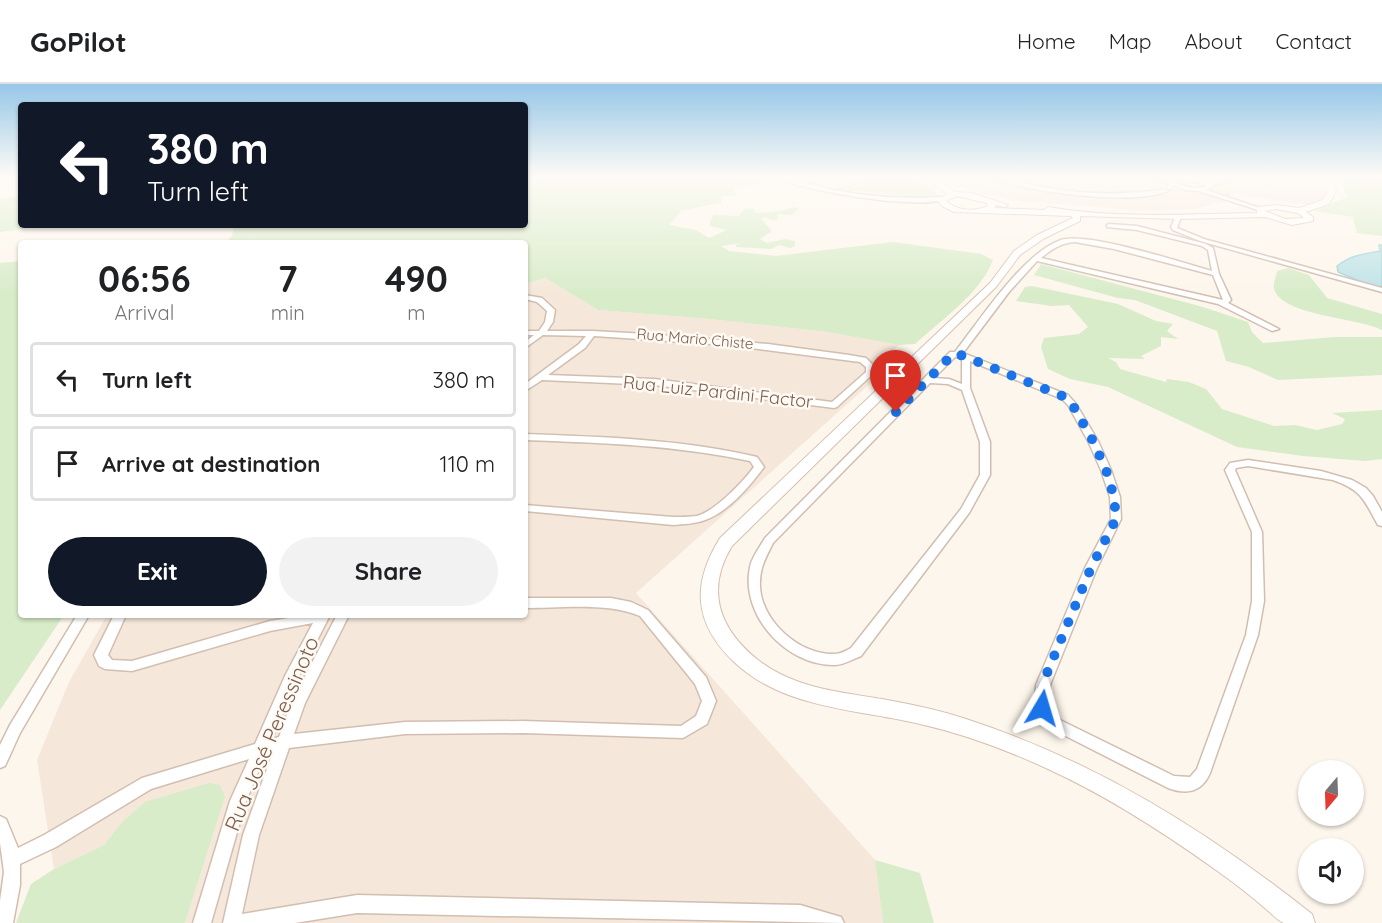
<!DOCTYPE html>
<html lang="en">
<head>
<meta charset="utf-8">
<style>
	:root { --surface:#fff; --page:#f2f2f2; --text:#202124; --muted:#757577; --line:#e0e0e0; --accent:#111827 }
	body { margin:0; font-family:Quicksand,sans-serif; background:var(--page); color:var(--text); height:100vh; display:flex; flex-direction:column; font-size:22px; white-space:nowrap }
	* { box-sizing:border-box; margin:0 }
	p { font-size:20px; color:var(--muted) }
	.icon { flex:none; width:33px; height:33px; fill:none; stroke:currentColor; stroke-width:2; stroke-linecap:round; stroke-linejoin:round }
	.map { position:relative; flex:1; overflow:hidden }
	.sheet { position:absolute; left:18px; top:156px; width:510px; height:378px; display:flex; flex-direction:column; background:var(--surface); border-radius:6px; box-shadow:0 2px 4px #0004 }
	.sheet>* { flex:none }
	.top-card { position:absolute; left:18px; top:18px; width:510px; height:126px; border-radius:6px; box-shadow:0 2px 4px #0004; background:#111827; color:#fff; overflow:hidden }
	.needle { width:39px; rotate:199deg }
	.fabs { position:absolute; left:1298px; top:676px; display:grid; gap:12px }
	.fabs a { display:grid; place-items:center; width:66px; height:66px; border-radius:50%; background:var(--surface); box-shadow:0 2px 4px #0004; font-size:30px }
	.pin { position:absolute; display:grid; place-items:center; width:51px; height:51px; color:#fff; margin:-62px -26px; border-radius:50% 50% 50% 0; rotate:-45deg; box-shadow:0 0 6px #0007 }
	.pin .icon { rotate:45deg }
	.me { position:absolute; width:66px; margin:-33px; rotate:7deg; stroke-linejoin:round; filter:drop-shadow(0 0 4px #0008) }
	.turn { display:flex; align-items:center; gap:21px; height:126px; padding:0 30px; font-size:27px }
	.turn .icon { width:78px; height:78px; stroke-width:2.5 }
	.turn b { display:block; font-size:42px; line-height:51px }
	.eta { display:flex; justify-content:space-evenly; align-items:center; height:102px; text-align:center }
	.eta b { font-size:36px; font-weight:700; line-height:42px }
	.primary-button { display:flex; gap:12px; margin-top:auto; padding:12px 30px }
	.primary-button a { flex:1; height:69px; border-radius:36px; background:var(--accent); color:#fff; font-size:24px; font-weight:700; line-height:69px; text-align:center }
	.primary-button a+a { background:var(--page); color:var(--text) }
	ul { padding:0; list-style:none }
	li { display:flex; align-items:center; gap:18px; height:75px; margin:0 12px 9px; padding:0 18px; border:3px solid var(--line); border-radius:6px }
	li div { flex:1 }
	li b { display:block; font-size:22px }
	li em { font-style:normal }
	header { display:flex; align-items:center; gap:36px; box-sizing:border-box; height:84px; padding:0 30px; background:var(--surface); border-bottom:2px solid var(--line) }
	header strong { font-size:28px }
	nav { display:flex; gap:33px; margin-inline-start:auto; font-size:21px }
	.map>svg:first-child { display:block }
</style>
</head>
<body>
<header>
<strong>GoPilot</strong>
<nav><a>Home</a><a>Map</a><a>About</a><a>Contact</a></nav>
</header>
<div class="map">
<svg width="1382" height="839" viewBox="0 0 1382 839">
	<rect width="100%" height="100%" fill="#fdf6ec"/>
	<!-- residential -->
	<g fill="#f5e8da">
		<path d="M942,93H1321L1326,110L1322,116L1311,120H1299L1269,116L1261,113H1248L1236,109L1216,113L1230,116L1193,125L1145,127L1013,116L981,109L957,101Z"/>
		<path d="M545,194L598,226L710,235L827,248L899,261L880,278L883,288L636,509L875,776L883,839H185L225,713L122,738L104,761L54,785L37,676L69,598L107,531H525V200Z"/>
	</g>
	<!-- green -->
	<g fill="#d8ecc9">
		<path d="M525,93H748L771,99L733,104L737,112H721V119C707,120 696,125 682,126L669,141L696,146L709,154L727,146L710,142V137L714,131L739,132L745,124L754,125L755,129L773,128L795,123L799,125L792,131L777,130L778,135L774,137L765,133L761,135L772,147L760,155L767,159L785,155L795,157V162L790,164L779,161L771,165L736,163V161L742,159L721,162L729,167L776,172L893,158L981,170L993,176C980,210 941,236 915,260L899,261L827,248L710,235L598,226L545,194L525,200V159H225L232,152L234,141H525Z"/>
		<path d="M865,93H915L936,108L935,111L919,113L833,105Z"/>
		<path d="M1341,93H1382V152L1357,149L1353,133L1315,127L1347,113Z"/>
		<path d="M21,112V141H49L0,148V115Z"/>
		<path d="M21,177V531H64L0,626V179Z"/>
		<path d="M1041,180L1203,223L1248,238L1252,248L1263,259L1334,253H1382V291L1278,296L1249,283L1226,277L1217,247L1135,216L1118,214L1034,191Z"/>
		<path d="M1288,184L1309,191L1327,214L1382,230V246C1360,234 1282,232 1274,205C1273,199 1276,193 1277,187Z"/>
		<path d="M1032,202L1118,220L1156,237L1173,240L1167,247L1178,255L1161,253V262L1141,272L1145,275L1108,274L1116,278L1120,285L1166,298L1167,295L1189,298L1206,305L1222,325L1274,342L1295,341L1317,346L1342,340L1345,335L1332,329L1382,326V375L1365,377L1303,372L1237,363L1108,303L1070,295L1048,285L1041,263L1044,254L1079,250L1088,243L1069,221L1052,222L1016,217L1025,203Z"/>
		<path d="M209,699L220,701L225,713L185,839H16L31,800L54,785L104,761L122,738L145,718Z"/>
		<path d="M875,776L920,789L934,839H883Z"/>
	</g>
	<!-- water -->
	<path fill="#bfe3e8" stroke="#a5d3da" stroke-width="1.5" d="M1379,161H1382V204L1359,197L1338,188L1337,182C1351,171 1363,170 1380,167Z"/>
	<g fill="none" stroke-linecap="round" stroke-linejoin="round">
		<!-- street-tunnel -->
		<path stroke="#dcd0c4" stroke-width="6" stroke-dasharray="6 3" stroke-linecap="butt" d="M1226,110L1228,112"/>
		<!-- street casing -->
		<g stroke="#d1beb0" stroke-width="3">
			<g id="street">
				<path d="M775,93C794,93 815,102 834,106C870,113 906,115 942,113L945,115C918,126 802,107 775,93Z"/>
				<path d="M990,93C1009,93 1030,101 1049,104C1088,111 1126,111 1165,105L1168,107C1135,122 1023,108 990,93Z"/>
				<path d="M1154,93H1161L1170,96L1174,93L1201,95L1203,93H1240L1213,101V103L1206,106L1263,125L1258,126L1199,107L1185,106L1173,101L1171,105H1167L1168,99ZM1177,96L1200,98L1207,102C1196,106 1185,103 1174,98Z"/>
				<path d="M1176,132L1181,133L1177,144L1204,155L1382,204V208L1200,157L1173,146L1171,143Z"/>
				<path d="M1109,140L1137,142L1206,160L1213,164L1219,190L1231,216L1228,219L1279,245L1272,247L1218,220L1037,177L1009,208L963,269L1068,311L1076,320L1098,357L1111,386L1120,413L1121,435L1097,484L1050,601L1049,622L1060,636L1174,692L1190,693L1197,685L1246,551L1252,517V448L1225,386L1230,379L1248,376L1321,387L1352,396L1366,404L1373,412L1382,428V442L1378,441C1364,416 1362,406 1333,396L1248,382L1236,384L1235,386L1262,448L1264,517L1258,551L1210,689C1202,708 1187,711 1168,704L1050,644L1035,624L1036,601L1085,484L1111,435L1110,413L1101,386L1088,357L1068,321L1062,315L970,277V304L990,358V391L969,429L861,572C853,575 843,581 835,581C786,582 740,531 750,483C752,473 760,463 765,454L950,268H955C980,236 1023,169 1061,156C1086,147 1183,179 1212,187L1208,166L1202,162L1137,146L1107,143V141ZM1075,158L1114,165L1213,191L1223,216L1041,174C1052,165 1061,159 1075,158ZM955,273L962,274V300L949,295L934,294ZM930,299L948,300L962,306L980,358V391L961,425L851,564C846,567 840,570 834,570C800,571 762,538 760,503C759,485 765,475 773,459Z"/>
				<path d="M525,211L542,214L555,226L553,238L547,247H592L647,250L768,260L849,271L866,274L874,282V289L837,323L834,324L654,301L542,296L525,307V300L579,260L586,252L543,251L525,264V258L534,251H525V247H539L545,238L547,227L537,218L525,215ZM594,252L728,261L860,278L866,283V288L832,318L654,295L548,291L585,264Z"/>
				<path d="M525,350C603,353 681,355 757,373L764,383C751,401 727,429 705,436C695,440 684,440 673,441L525,427V421L673,433C681,433 689,433 697,432C715,427 743,398 754,383L750,377C676,361 601,359 525,356Z"/>
				<path d="M525,514H611L631,518L648,526L706,593L716,617L707,640L683,654L523,649L405,650L289,664L259,751L242,830L357,811L800,821L841,833L844,839L357,829L295,839H223L243,751L273,668L266,670L246,717L211,839H193L230,717L249,675L151,705L56,763L20,780V801L13,839H0V817L4,788L0,759V732L6,735L18,764L44,751L142,694L255,660L285,592L313,539L270,547L132,587L105,585L99,582L94,571L114,531H126L108,571L112,576L132,577L270,537L307,531H330L299,592L272,655L279,653L291,619L337,531H349L305,619L294,650L405,638L523,637L681,642L696,632L702,617L695,600L640,532C608,518 560,524 525,524Z"/>
				<path d="M77,531H89L20,649L5,682L0,684V661L10,641Z"/>
			</g>
		</g>
		<!-- secondary casing -->
		<g stroke="#d6c0b0" stroke-width="2">
			<path id="secondary" d="M924,93H933L955,108L972,109L1008,121L1004,123L996,121L995,124L1044,126L1048,123C1116,135 1188,130 1257,129V123L1276,121L1299,124L1323,116L1328,107L1323,93H1331L1336,107L1329,120L1306,128L1313,133V137L1292,141L1265,133L1178,135L1080,132V137L1043,155L1020,171L996,203L732,462C705,506 719,545 758,576C794,604 839,608 882,615C910,620 939,626 966,635C1095,677 1206,746 1312,830L1315,839C1307,839 1292,839 1284,839C1278,837 1271,829 1266,825C1250,811 1233,798 1216,786C1163,748 1107,712 1048,685C1007,666 964,650 920,640C856,625 783,625 733,577C693,538 692,499 720,454L990,199L1014,167L1037,151L1073,134L1071,132L954,128L942,122L937,116L947,110ZM957,112L987,119L988,122C974,128 957,127 946,117ZM1276,125L1298,129L1304,134L1285,135L1265,127Z"/>
		</g>
		<!-- street -->
		<use href="#street" fill="#fff" fill-rule="evenodd"/>
		<!-- secondary -->
		<use href="#secondary" fill="#fff" fill-rule="evenodd"/>
	</g>
	<!-- sky -->
	<linearGradient id="sky" x2="0" y2="1"><stop stop-color="#97c7e8"/><stop offset="0.44" stop-color="#fefbf6"/><stop offset="1" stop-color="#fefbf6" stop-opacity="0"/></linearGradient>
	<rect width="1382" height="211" fill="url(#sky)"/>
	<g fill="none" stroke-linecap="round" stroke-linejoin="round">
		<!-- route -->
		<path stroke="#1a73e8" stroke-width="10" stroke-dasharray="0 18" d="M896,328L953,270H958L1065,313L1072,320L1093,357L1106,386L1114,413L1116,435L1091,484L1042,601V624"/>
	</g>
	<g text-anchor="middle" stroke-width="5" stroke-linejoin="round" paint-order="stroke">
		<!-- far-street labels -->
		<g font-size="15" fill="#7a5c4d" stroke="#fffaf3">
			<text transform="translate(695 255) rotate(5)" y="5">Rua Mario Chiste</text>
		</g>
		<!-- street labels -->
		<g font-size="18" fill="#7a5c4d" stroke="#fffaf3">
			<text transform="translate(718 308) rotate(6)" y="6">Rua Luiz Pardini Factor</text>
		</g>
		<!-- near-street labels -->
		<g font-size="21" fill="#7a5c4d" stroke="#fffaf3">
			<text transform="translate(272 650) rotate(-67)" y="7">Rua José Peressinoto</text>
		</g>
	</g>
</svg>
<div class="fabs">
<a><svg class="needle" viewBox="-14 -14 28 28"><path d="M0-13l5 13h-10z" fill="#e53935"/><path d="M0 13l5-13h-10z" fill="#757577"/></svg></a>
<a><svg class="icon" aria-label="sound" viewBox="0 0 24 24"><path d="M4 9h4l5-4v14l-5-4H4zM17 9q2 3 0 6"/></svg></a>
</div>
<div class="pin" style="left:896px;top:328px;background:#d93025"><svg class="icon" aria-label="arrive" viewBox="0 0 24 24"><path d="M6 21V4h12l-3 4 3 4H6"/></svg></div>
<svg class="me" style="left:1042px;top:624px" viewBox="-20 -20 40 40"><path d="M0-17L14 15 0 8-14 15z" fill="#1a73e8" stroke="#fff" stroke-width="4"/></svg>
<div class="top-card">
<div class="turn"><svg class="icon" aria-label="left" viewBox="0 0 24 24"><path d="M17 20v-9H6M10 6l-5 5 5 5"/></svg><div><b>380 m</b>Turn left</div></div>
</div>
<section class="sheet">
<div class="eta">
<div><b>06:56</b><p>Arrival</p></div>
<div><b>7</b><p>min</p></div>
<div><b>490</b><p>m</p></div>
</div>
<ul>
<li><svg class="icon" aria-label="left" viewBox="0 0 24 24"><path d="M17 20v-9H6M10 6l-5 5 5 5"/></svg><div><b>Turn left</b></div><em>380 m</em></li>
<li><svg class="icon" aria-label="arrive" viewBox="0 0 24 24"><path d="M6 21V4h12l-3 4 3 4H6"/></svg><div><b>Arrive at destination</b></div><em>110 m</em></li>
</ul>
<div class="primary-button"><a>Exit</a><a>Share</a></div>
</section>
</div>
</body>
</html>
